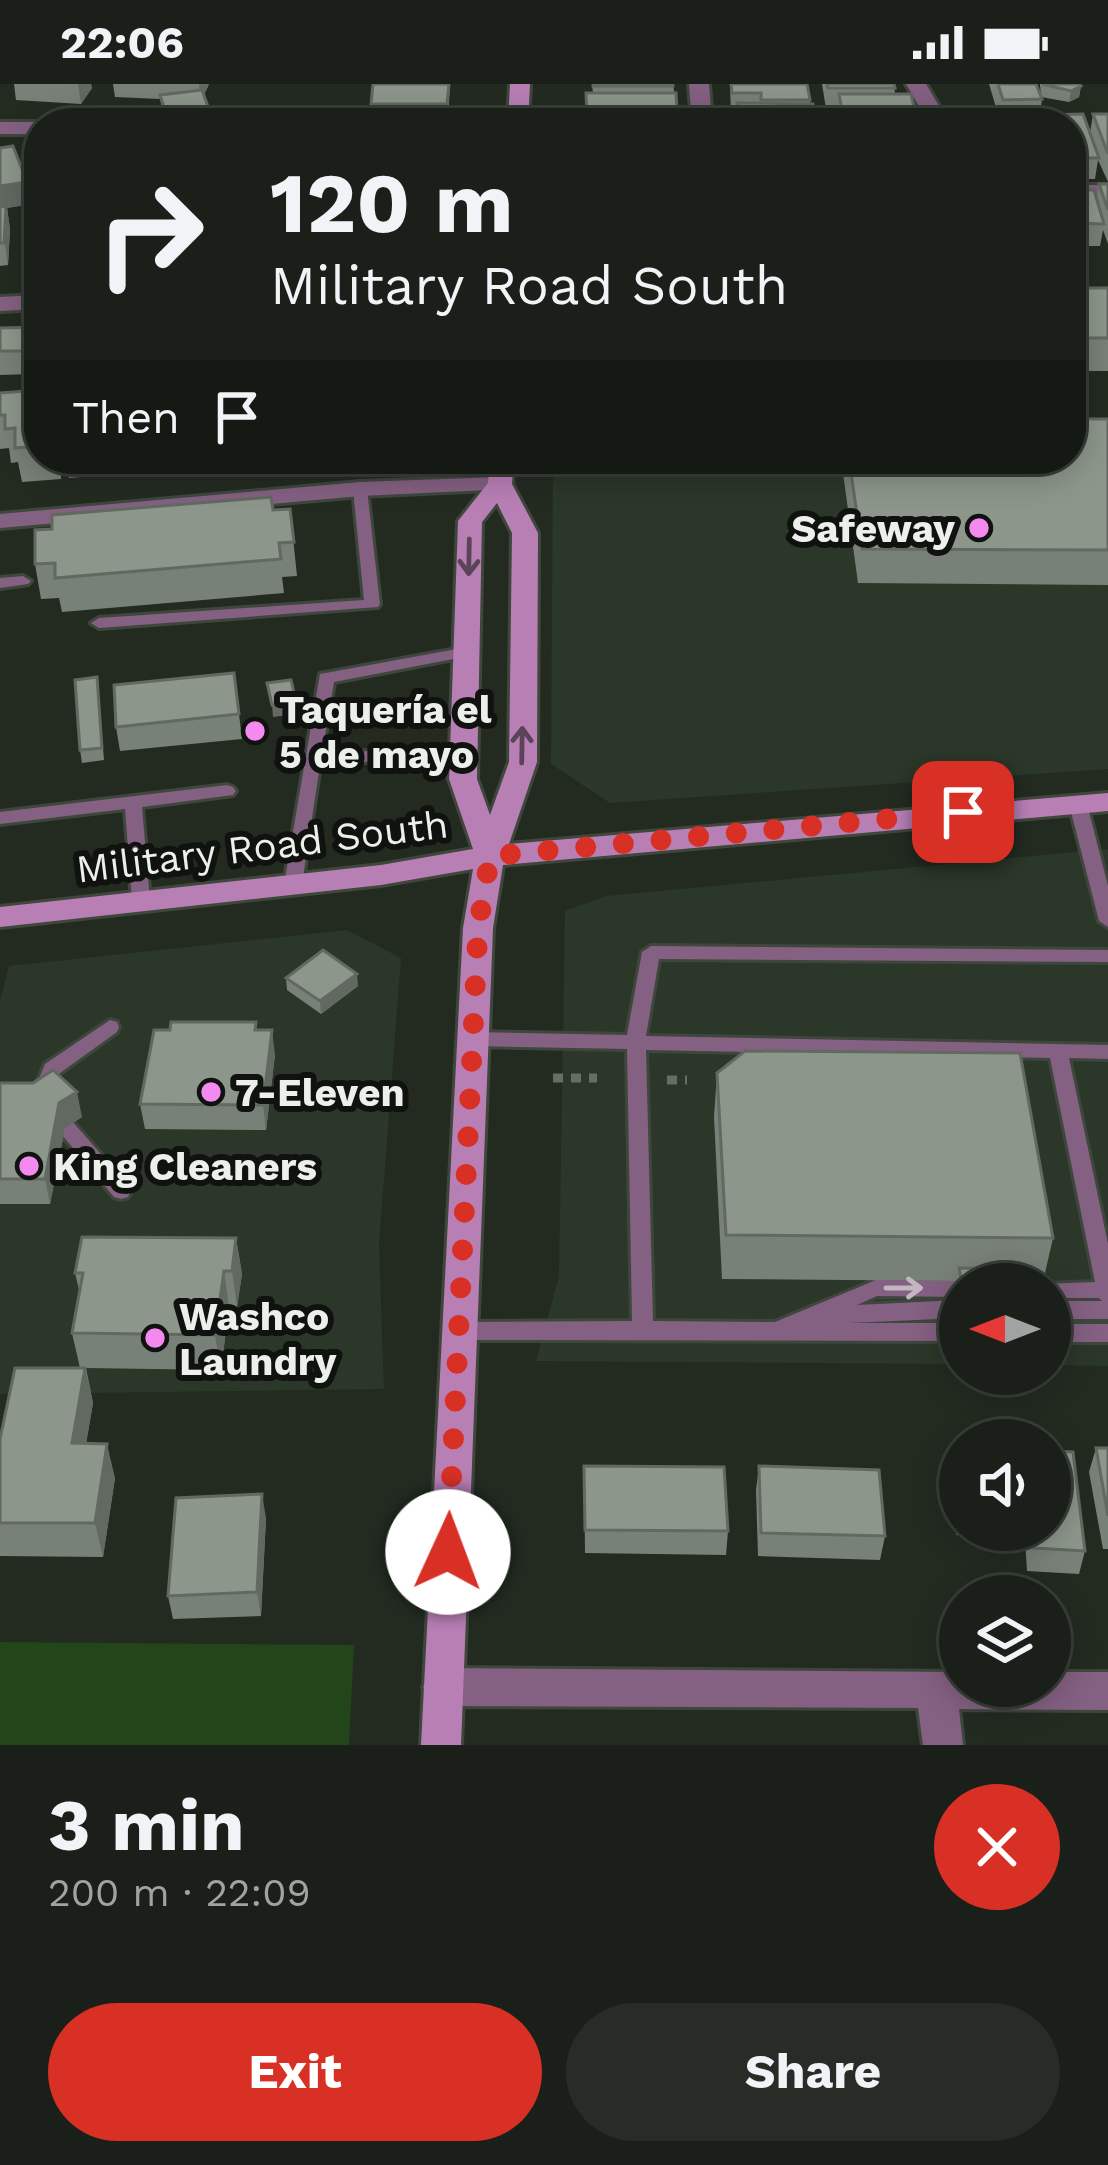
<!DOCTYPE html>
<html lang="en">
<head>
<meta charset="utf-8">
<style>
	:root { --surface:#1a2019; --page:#272d26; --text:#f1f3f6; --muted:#9fa3a2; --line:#383e38; --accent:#d93025 }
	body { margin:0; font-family:"Work Sans",sans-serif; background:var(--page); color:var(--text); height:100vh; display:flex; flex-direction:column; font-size:45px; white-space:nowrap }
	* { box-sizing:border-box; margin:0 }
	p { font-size:39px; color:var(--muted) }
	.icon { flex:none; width:66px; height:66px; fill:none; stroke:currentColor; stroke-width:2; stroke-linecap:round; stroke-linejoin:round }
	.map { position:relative; height:1661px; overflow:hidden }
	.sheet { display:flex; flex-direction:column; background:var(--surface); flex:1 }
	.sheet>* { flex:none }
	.top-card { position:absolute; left:24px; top:24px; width:1062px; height:366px; border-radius:48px; box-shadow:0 6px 30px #0003,0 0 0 3px var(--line); background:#1a2019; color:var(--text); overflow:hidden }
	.needle { width:78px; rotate:270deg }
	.tools { position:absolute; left:939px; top:1179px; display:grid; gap:24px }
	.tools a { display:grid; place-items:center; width:132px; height:132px; border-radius:50%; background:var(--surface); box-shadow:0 6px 30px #0003,0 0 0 3px var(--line); font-size:60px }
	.pin { position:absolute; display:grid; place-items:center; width:102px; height:102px; color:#fff; margin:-51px; border-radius:24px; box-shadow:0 6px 18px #0006 }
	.me { position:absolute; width:132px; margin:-66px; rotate:2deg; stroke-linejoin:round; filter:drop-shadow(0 0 9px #0008) }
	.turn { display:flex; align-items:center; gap:42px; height:252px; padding:0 48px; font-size:54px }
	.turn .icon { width:156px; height:156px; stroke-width:2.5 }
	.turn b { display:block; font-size:84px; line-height:102px }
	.then { display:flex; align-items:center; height:114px; padding:0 48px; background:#0003; gap:24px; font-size:45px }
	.round { display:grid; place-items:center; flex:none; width:126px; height:126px; border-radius:63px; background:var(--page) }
	.head { display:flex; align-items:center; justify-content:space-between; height:204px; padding:0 48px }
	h1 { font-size:72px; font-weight:700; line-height:90px }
	.primary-button { display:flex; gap:24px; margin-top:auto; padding:24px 48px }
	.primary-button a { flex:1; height:138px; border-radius:72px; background:var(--accent); color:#fff; font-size:48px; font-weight:700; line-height:138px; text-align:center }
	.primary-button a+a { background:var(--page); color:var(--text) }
	.status { display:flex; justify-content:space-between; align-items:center; height:84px; padding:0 60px; background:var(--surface); direction:ltr }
	.status svg { height:33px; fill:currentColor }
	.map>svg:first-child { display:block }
</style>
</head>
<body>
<div class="status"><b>22:06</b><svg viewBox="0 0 49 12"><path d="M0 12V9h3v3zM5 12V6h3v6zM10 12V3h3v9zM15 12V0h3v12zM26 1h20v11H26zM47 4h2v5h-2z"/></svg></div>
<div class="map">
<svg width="1108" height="1661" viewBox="0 0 1108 1661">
	<rect width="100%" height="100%" fill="#232b21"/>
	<!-- built -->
	<g fill="#2b3729">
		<path d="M1108,350V685L610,719L551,680L553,375H1071Z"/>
		<path d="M1108,765V1282L1050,1281V1200H960V1280L536,1277L559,1192L565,827L606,812Z"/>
		<path d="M347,846L401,874L379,1160L384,1305L0,1310V917L9,882Z"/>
	</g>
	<!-- green -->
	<path fill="#224519" d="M0,1558L354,1561L349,1661H0Z"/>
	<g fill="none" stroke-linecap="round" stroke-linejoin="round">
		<!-- service casing -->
		<g stroke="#3f473d" stroke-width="6">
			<g id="service">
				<path d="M360,401L367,405L380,520L378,523L99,544L91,539L99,534L364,516L353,405Z"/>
				<path d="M23,492L31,497L28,500L0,504V494Z"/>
				<path d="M468,563L476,568L474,571L334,598L322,670L464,661L472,666L464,671L320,681L302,800L299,804H287L284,800L320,590Z"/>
				<path d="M227,701L233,703L236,707L233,711L142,723L150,817L141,823L132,817L125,725L0,740V728Z"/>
				<path d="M1078,714L1087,720L1108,802V843L1099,837L1069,720Z"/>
				<path d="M651,862L1108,866V878L659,875L646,952L1108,961V975L1069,974L1108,1160V1235H1050V1217H1102L1099,1214H1050V1200H1043L1095,1198L1050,974L646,966L653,1237L775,1238L876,1196L960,1197L968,1200H960V1213L877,1212L857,1221L960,1216V1234L849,1239H960V1257L456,1256L448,1253L445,1247L448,1241L456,1238L632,1237L627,965L472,962L465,960L463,955L465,950L472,948L627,951L642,868Z"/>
				<path d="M110,936L117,938L119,943L117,948L60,989L51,1013L128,1101L131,1107L128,1113L121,1115L114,1113L31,1014L45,980Z"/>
				<rect x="1050" y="1240" width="58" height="18"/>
			</g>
		</g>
		<!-- minor casing -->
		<g stroke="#3f473d" stroke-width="6">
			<g id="minor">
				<path d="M689,0H709L712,39H692Z"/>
				<path d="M906,0H926L949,39H929Z"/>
				<path d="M0,38H39L43,39L39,50H0Z"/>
				<rect x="1071" y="101" width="37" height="12"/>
				<path d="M39,211V225L0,227V213Z"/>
				<path d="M500,393L512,400L509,405L360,412L0,444V430L360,398Z"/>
				<path d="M443,1584L960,1588V1602H1050V1588H1108V1626L959,1625L963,1661H923L918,1624L443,1622L429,1616L423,1603L429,1590Z"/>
			</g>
		</g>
		<!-- secondary casing -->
		<g stroke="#3f473d" stroke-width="6">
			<g id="secondary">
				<path d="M510,0H530L528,39H508Z"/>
				<path d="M490,375H514L512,400L538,449L537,678L509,760L1108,709V727L503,781L493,844L461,1661H421L463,844L473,785L381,801L0,843V823L381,781L473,765L449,695L458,437L488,399ZM497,419L512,449L509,678L490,731L477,695L482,438Z"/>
			</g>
		</g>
		<!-- path -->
		<g stroke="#676e65" stroke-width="9" stroke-dasharray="10 8" stroke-linecap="butt">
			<path d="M553,994H597"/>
			<path d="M667,996H687"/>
		</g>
		<!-- service -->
		<use href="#service" fill="#846082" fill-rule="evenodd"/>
		<!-- minor -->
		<use href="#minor" fill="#846082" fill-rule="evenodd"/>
		<!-- secondary -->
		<use href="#secondary" fill="#b87fb5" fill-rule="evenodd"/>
	</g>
	<!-- wall -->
	<g fill="#788177">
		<path d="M14,0H91L92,4L81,20L16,16Z"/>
		<path d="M113,0H209L204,11L214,39H165L160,15L115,13Z"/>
		<path d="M373,0H450L448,39H372L371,20Z"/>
		<path d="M592,0H673L677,27V39H587L586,9H593Z"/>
		<path d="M730,0H807L810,20L815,39H736L737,31H731Z"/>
		<path d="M822,0H894L895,10L916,32L915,39H930H838L837,25H826Z"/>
		<path d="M989,0H1036L1042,15L1039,37H1036V39H988L989,30H998Z"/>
		<path d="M1040,0H1079L1081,2L1079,13L1069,18L1041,13Z"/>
		<path d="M1083,30L1090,49L1093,30H1108V98L1098,76L1095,95H1071V39H1043L1044,31Z"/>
		<path d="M0,64L27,98L31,120L7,124L10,145L8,181L0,182Z"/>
		<path d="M1099,100H1108V160L1103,146L1100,162H1071V106L1097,115Z"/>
		<rect x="1071" y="204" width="37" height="83"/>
		<path d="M39,243V300H33L32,290L0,291V244Z"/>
		<path d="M39,306V375H61V395L22,398L18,378L11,379L9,364L0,365V309Z"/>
		<path d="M1108,335V501L858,499L843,389L845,375H1071Z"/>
		<path d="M65,375H115L116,390L69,394Z"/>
		<path d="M138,375H186L187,383L140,388Z"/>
		<path d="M195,375H244L245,380L196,384Z"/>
		<path d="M268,375H310L269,378Z"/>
		<path d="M290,425L297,492L282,493L284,509L62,528L59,514L41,515L35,480L273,426Z"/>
		<path d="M234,589L242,655L120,667L116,643Z"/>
		<path d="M97,593L104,676L82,679L80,666Z"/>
		<path d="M286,894L358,902L321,930L287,906Z"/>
		<path d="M256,938L257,946L275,971L266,1046L145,1045L140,1020L170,946Z"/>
		<path d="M717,989L1053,1154L1043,1198H1025L1026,1200H960V1216L957,1197L722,1195L714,1033Z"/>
		<path d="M0,999L82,1033L65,1044L50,1120H0Z"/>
		<path d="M236,1154L242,1190L237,1223H229L221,1286L86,1284L93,1319L86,1360L115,1394L103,1473L0,1472V1355L80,1284L72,1249L80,1210L75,1189Z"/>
		<path d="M956,1363L960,1364V1446H1050L1085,1467L1079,1490L1027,1487L1025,1455L956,1451L951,1387Z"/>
		<path d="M1096,1364H1108V1465H1103L1089,1388Z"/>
		<path d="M759,1382L885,1452L880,1476L758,1472L756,1406Z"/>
		<path d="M584,1383L728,1447L726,1471L585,1469Z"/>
		<path d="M266,1434L261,1532L173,1535L168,1512Z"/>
	</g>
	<!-- shaded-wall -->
	<g fill="#626961">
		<path d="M78,0H91L92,4L81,20Z"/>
		<path d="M199,0H209L201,17Z"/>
		<path d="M1081,2L1079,13L1069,18L1071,7Z"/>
		<path d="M27,98L31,120L7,124L10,145L8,181L0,125V102Z"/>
		<path d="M296,617L297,630L273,633L272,621Z"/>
		<path d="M357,890L358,902L321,930L320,917Z"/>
		<path d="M272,946L275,971L266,1046L263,1021Z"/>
		<path d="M77,1008L82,1033L65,1044L50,1120L45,1095L59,1019Z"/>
		<path d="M236,1154L242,1190L237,1223L232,1187Z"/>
		<path d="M224,1187L229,1223L221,1286L215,1251Z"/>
		<path d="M85,1284L93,1319L80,1394L72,1359Z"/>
		<path d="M107,1360L115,1394L103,1473L95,1439Z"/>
		<path d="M262,1410L266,1434L261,1532L257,1508Z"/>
	</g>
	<!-- building -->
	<g fill="#8c968a" stroke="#626961" stroke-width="3">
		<path d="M373,0H449L447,20H371Z"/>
		<rect x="593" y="0" width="80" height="2"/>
		<path d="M731,0H807L810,16H761V9H732Z"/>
		<path d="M827,0H894L895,4H828Z"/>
		<path d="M998,0H1036L1042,15L1003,16Z"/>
		<path d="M1042,0H1079L1081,2L1071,7Z"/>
		<path d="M202,6L214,39H169L160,11Z"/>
		<path d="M586,9H676L677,27L587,33Z"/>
		<path d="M839,10H911L916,32H843Z"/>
		<path d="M737,19L813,20L815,39H739Z"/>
		<path d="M1033,29L1036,39H992L989,30Z"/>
		<path d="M1083,30L1099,74H1071V39H1047L1044,31Z"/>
		<path d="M1093,30H1108V70Z"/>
		<path d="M587,38H675V39H588Z"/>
		<path d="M13,62L27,98L0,102V64Z"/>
		<path d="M1099,100H1108V126Z"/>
		<path d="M1071,106H1094L1104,140L1071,139Z"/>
		<path d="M6,122L4,159H0V123Z"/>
		<path d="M1071,204H1108V254H1073L1071,249Z"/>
		<path d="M39,243V277H29L32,267H0V244Z"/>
		<path d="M39,306V362L15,364V344L5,345V331H0V309Z"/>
		<path d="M1071,335H1108V466L862,465L849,375H1071Z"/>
		<path d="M271,413L273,426L290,425L294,458L279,459L281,475L55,494V479L35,480V446L52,445V431Z"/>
		<path d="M234,589L239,630L116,643L114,601Z"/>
		<path d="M97,593L102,664L80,666L75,596Z"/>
		<path d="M291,596L296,617L272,621L267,599Z"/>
		<path d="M323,866L357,890L320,917L286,894Z"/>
		<path d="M171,938H256L255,946H272L263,1021L140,1020L154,946H170Z"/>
		<path d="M745,967L1020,969L1053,1154L726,1151L717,989Z"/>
		<path d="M53,986L77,1008L59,1019L45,1095H0V999H33Z"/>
		<path d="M82,1153L236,1154L232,1187H224L215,1251L72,1249L83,1189H75Z"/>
		<path d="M959,1184L1023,1185L1026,1200H962Z"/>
		<path d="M15,1284H85L72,1359L107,1360L95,1439H0V1355Z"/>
		<path d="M956,1363L960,1364V1412Z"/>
		<path d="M1096,1364H1108V1432Z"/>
		<path d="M1050,1367L1073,1368L1085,1467L1034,1464L1032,1446H1050Z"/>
		<path d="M584,1382L724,1383L728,1447L585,1446Z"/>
		<path d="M759,1382L879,1386L885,1452L761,1449Z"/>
		<path d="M262,1410L257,1508L168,1512L176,1414Z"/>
	</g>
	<!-- one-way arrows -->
	<defs><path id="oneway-shaft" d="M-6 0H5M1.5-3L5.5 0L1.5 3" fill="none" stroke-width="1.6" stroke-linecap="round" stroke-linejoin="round" transform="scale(3)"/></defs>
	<g stroke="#5b4359">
		<use href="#oneway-shaft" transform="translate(469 473) rotate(91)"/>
		<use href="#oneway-shaft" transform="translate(522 661) rotate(-89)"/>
	</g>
	<use stroke="#c2b7c0" href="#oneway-shaft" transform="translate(904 1204)"/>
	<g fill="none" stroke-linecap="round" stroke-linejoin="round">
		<!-- route -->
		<path stroke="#d93025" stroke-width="21" stroke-dasharray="0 37.8" d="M448,1468L478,844L490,772L963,728"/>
	</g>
	<!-- markers -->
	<g fill="#f489f0" stroke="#0f120e" stroke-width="4.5">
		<circle cx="979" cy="444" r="12"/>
		<circle cx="255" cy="647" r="12"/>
		<circle cx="211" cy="1008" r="12"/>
		<circle cx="29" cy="1082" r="12"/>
		<circle cx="155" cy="1254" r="12"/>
	</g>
	<g text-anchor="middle" stroke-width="12" stroke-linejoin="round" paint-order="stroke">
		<!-- poi labels -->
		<g font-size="39" font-weight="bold" fill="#ebf1ea" stroke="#0f120e" text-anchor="start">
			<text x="955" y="458" text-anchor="end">Safeway</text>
			<text x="279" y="639">Taquería el<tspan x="279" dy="45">5 de mayo</tspan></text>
			<text x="235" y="1022">7-Eleven</text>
			<text x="53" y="1096">King Cleaners</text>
			<text x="179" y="1246">Washco<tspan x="179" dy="45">Laundry</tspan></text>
		</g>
		<!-- street labels -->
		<g font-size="39" fill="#ebf1ea" stroke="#0f120e">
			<text transform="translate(262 762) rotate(-7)" y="14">Military Road South</text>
		</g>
	</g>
</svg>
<div class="tools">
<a><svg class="needle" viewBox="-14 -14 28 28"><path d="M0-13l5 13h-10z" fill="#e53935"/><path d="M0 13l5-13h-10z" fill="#9fa3a2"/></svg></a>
<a><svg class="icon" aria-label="sound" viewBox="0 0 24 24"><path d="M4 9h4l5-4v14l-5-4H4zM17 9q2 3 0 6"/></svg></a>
<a><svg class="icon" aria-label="layers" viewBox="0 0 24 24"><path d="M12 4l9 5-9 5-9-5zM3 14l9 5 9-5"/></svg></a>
</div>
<div class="pin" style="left:963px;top:728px;background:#d93025"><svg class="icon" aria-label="arrive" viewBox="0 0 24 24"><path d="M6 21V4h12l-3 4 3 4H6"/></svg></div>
<svg class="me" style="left:448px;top:1468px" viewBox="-20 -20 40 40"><circle r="19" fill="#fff"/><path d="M0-13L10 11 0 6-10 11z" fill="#d93025"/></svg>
<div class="top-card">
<div class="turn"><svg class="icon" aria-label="right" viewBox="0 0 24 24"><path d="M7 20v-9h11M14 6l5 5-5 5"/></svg><div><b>120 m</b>Military Road South</div></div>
<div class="then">Then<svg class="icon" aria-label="arrive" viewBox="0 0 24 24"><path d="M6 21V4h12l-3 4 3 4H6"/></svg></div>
</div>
</div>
<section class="sheet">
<div class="head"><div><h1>3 min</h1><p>200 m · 22:09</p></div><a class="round" style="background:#d93025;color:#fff"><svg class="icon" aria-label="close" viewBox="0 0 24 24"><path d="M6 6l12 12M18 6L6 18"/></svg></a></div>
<div class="primary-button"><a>Exit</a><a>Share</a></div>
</section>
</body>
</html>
